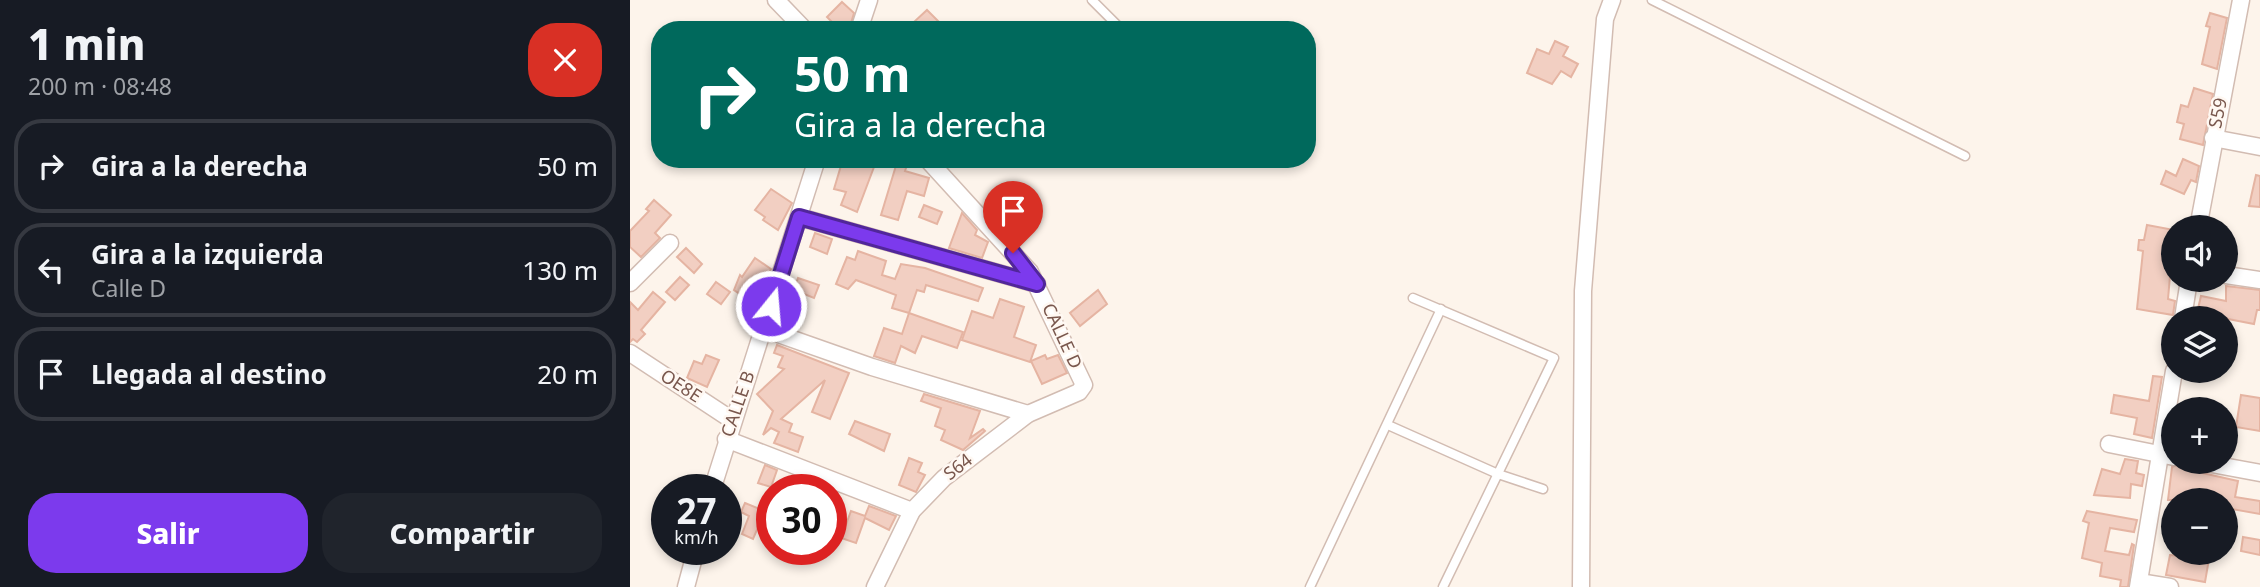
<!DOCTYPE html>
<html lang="es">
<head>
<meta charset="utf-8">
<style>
	:root { --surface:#171b24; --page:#20242c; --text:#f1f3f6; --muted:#9ea1a6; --line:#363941; --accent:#7c3aed }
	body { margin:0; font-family:"Noto Sans",sans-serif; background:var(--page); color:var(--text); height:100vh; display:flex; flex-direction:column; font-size:26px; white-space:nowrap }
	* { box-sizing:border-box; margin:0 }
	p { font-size:23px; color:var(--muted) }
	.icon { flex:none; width:38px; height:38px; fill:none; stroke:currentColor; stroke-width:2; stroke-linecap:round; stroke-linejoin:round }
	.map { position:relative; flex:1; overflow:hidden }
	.side { display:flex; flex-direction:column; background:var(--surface); width:630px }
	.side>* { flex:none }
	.banner { position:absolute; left:21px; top:21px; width:665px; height:147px; border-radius:28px; box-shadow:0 4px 10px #0003; background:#00695c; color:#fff; overflow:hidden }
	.buttons { position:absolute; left:1531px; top:215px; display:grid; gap:14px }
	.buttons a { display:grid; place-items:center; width:77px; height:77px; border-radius:50%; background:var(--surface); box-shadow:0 4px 10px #0003; font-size:35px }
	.speed { position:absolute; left:21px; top:474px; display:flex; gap:14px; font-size:35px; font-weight:700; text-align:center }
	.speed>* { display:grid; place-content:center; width:91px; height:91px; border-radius:50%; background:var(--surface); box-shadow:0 4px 10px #0003; line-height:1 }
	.speed small { font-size:18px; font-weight:400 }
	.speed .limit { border:10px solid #d22; background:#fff; color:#111 }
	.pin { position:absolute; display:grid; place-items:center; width:60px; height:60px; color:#fff; margin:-72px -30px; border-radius:50% 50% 50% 0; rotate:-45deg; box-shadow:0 0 7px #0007 }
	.pin .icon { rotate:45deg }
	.me { position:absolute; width:77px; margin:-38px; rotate:17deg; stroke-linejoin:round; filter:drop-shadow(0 0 5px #0008) }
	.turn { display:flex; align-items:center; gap:24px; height:147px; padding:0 28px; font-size:32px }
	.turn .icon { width:91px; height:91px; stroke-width:2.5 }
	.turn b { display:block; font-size:49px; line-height:60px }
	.round { display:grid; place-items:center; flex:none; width:74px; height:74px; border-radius:28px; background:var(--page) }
	.overview { display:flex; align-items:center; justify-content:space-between; height:119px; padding:0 28px }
	h1 { font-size:42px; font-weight:800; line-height:52px }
	.button { display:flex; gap:14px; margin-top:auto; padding:14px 28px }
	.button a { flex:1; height:80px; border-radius:28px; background:var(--accent); color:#fff; font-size:28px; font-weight:800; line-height:80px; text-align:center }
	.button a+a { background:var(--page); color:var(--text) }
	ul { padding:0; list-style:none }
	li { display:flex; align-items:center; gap:21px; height:94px; margin:0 14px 10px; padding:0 14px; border:4px solid var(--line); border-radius:28px }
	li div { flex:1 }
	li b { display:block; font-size:26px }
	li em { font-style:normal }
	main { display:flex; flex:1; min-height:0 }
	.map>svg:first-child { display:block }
</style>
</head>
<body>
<main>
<section class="side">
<div class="overview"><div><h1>1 min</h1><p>200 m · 08:48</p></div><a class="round" style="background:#d93025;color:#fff"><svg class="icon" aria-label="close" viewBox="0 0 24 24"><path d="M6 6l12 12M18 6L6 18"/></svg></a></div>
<ul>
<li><svg class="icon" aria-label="right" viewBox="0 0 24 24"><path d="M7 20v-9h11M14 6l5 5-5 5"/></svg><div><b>Gira a la derecha</b></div><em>50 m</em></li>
<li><svg class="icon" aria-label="left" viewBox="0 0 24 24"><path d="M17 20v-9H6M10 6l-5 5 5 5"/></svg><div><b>Gira a la izquierda</b><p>Calle D</p></div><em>130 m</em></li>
<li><svg class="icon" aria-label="arrive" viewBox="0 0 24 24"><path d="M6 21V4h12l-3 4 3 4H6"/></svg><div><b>Llegada al destino</b></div><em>20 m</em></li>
</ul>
<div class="button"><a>Salir</a><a>Compartir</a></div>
</section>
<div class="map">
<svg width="1630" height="587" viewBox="0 0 1630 587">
	<rect width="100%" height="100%" fill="#fdf4eb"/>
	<!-- building -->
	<g fill="#f2cfc2" stroke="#e5b4a2" stroke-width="2">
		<path d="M212,2L224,13L219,30H210L197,17Z"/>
		<path d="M297,10L311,24L308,30H299L285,21Z"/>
		<path d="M1580,13L1597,18L1587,69L1572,64L1580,27L1576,26Z"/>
		<path d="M925,41L938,47L933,56L948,64L941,77L931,71L922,84L897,73L907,49L919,54Z"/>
		<path d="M1564,88L1583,94L1573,145L1550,139L1554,124L1547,122L1551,105L1558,107Z"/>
		<path d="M213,159H247L227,212L211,205L216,192L204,189Z"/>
		<path d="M268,159H279L275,171L299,178L294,196L277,191L268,220L251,215Z"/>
		<path d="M1553,159L1569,166L1566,182L1561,180L1554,194L1531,184L1536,171L1546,176Z"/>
		<path d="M1626,175L1630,176V207L1619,206Z"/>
		<path d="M141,189L162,203L148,230L133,220L135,217L125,210Z"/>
		<path d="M24,200L41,215L25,233L30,238L11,257L0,247V231L19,211L16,209Z"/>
		<path d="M294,205L312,212L307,224L289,217Z"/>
		<path d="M332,213L347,230L345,235L358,242L352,258L319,248Z"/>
		<path d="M1517,225L1544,230L1538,299L1545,301L1543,315L1507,309L1513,251L1508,250L1509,240H1514Z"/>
		<path d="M185,233L202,239L197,254L180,247Z"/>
		<path d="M56,248L72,264L64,273L47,257Z"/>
		<path d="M228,251L256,261L252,275L265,279L271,264L295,268L353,288L348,301L296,285L294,292L287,290L279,313L262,308L266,295L226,280L218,289L206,284L217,257L225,260Z"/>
		<path d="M125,258L141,269L133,286L127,281L116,298L104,290L110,275L112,277Z"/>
		<path d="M50,277L59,285L45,300L36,292Z"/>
		<path d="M168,278L189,285L184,298L164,290Z"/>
		<path d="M86,282L100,292L91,304L77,294Z"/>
		<path d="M1596,286L1630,290V310H1627L1624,324L1567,313L1571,296L1596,301Z"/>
		<path d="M468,290L477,304L450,326L440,313Z"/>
		<path d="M23,292L35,302L11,330L15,334L7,342L3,339L0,342V302L8,310Z"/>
		<path d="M370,299L394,307L384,337L406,345L400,362L332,340L342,311L363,318Z"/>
		<path d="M279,313L333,332L327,348L292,336L285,353L271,346L265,363L244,356L254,328L272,334Z"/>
		<path d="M147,345L219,373L200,419L182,412L195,380L151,419L162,424L159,432L173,437L168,452L144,443L149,432L141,428L133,435L143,411L127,394L154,369L148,367L153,356L144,353Z"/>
		<path d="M76,355L89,360L77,387L57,378L64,361L72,364Z"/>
		<path d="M415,355L417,359L428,355L437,373L412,384L401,361Z"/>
		<path d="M1523,376L1532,377L1522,438L1504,434L1507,418L1481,413L1484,395L1519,401Z"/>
		<path d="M294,394L350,411L340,438L353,429L355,431L333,450L311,440L315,430L305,426L311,408L291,401Z"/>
		<path d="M1611,395L1630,398V431L1606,427Z"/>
		<path d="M225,421L260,434L254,451L219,434Z"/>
		<path d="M279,458L292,463L288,472L295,475L286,492L269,485Z"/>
		<path d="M1495,459L1508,461L1506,473L1514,475L1512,486L1501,484L1500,498L1464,495L1472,469L1490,474Z"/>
		<path d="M1553,462H1561L1568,472L1608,481L1605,497L1630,501V514L1596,508V500H1538L1542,467Z"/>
		<path d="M135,465L147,470L141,487L128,483Z"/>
		<path d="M115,503L142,514V531L129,525L123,539L112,534L119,516L111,512Z"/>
		<path d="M239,506L266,516L259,530L235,518L226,543L211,538L221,511L235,516Z"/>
		<path d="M1457,511L1507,520L1504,532L1480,528L1475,551L1499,555L1502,544L1504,545L1498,587H1490L1491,580L1470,576L1472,563L1452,558L1459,523L1453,521Z"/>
		<path d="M1613,537L1630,540V555L1611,551Z"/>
		<path d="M1540,555L1579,559L1575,582L1536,575Z"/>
	</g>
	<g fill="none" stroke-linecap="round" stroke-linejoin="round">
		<!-- lane casing -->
		<g stroke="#d2bcb2" stroke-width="11">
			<g id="lane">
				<path d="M462,0L492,30"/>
				<path d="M1022,0L1335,156"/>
				<path d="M783,298L924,358L813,587"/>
				<path d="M758,425L868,474L913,489"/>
				<path d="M680,587L811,309"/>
			</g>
		</g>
		<!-- street casing -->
		<g stroke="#d2bcb2" stroke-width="19">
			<g id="street">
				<path d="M146,0L175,30"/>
				<path d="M229,30L239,0"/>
				<path d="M1583,138L1630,147"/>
				<path d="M169,217L407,284"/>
				<path d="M1568,228L1611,0"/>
				<path d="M1596,275L1630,280"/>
				<path d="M0,283L40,243"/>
				<path d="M1553,318L1559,280"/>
				<path d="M134,329L242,367L398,414"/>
				<path d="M0,353L102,420"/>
				<path d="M96,439L282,511"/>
				<path d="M1479,444L1544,457"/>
				<path d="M1571,462L1630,473"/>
				<path d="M82,490L187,159"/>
				<path d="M1509,582L1540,587"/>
				<path d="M56,587L66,550"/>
				<path d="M245,587L282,511L314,478L398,414L449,392L454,385L400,272L297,159"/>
				<path d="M951,587L953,291L975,19L982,0"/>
				<path d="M1508,587L1544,371"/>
			</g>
		</g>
		<!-- lane -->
		<use href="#lane" stroke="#fff" stroke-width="8"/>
		<!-- street -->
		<use href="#street" stroke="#fff" stroke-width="16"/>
	</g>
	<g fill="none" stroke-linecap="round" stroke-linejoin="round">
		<!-- route casing -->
		<g stroke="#51269a" stroke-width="18">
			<path id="route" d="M141,306L169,217L407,284L383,253"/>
		</g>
		<!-- route -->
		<use href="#route" stroke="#7c3aed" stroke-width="12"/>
	</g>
	<g text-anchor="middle" stroke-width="5" stroke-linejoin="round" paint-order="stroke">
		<!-- street labels -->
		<g font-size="18" fill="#79574d" stroke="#fff8f2">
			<text transform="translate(1588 113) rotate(-78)" y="6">S59</text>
			<text transform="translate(432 336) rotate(65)" y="6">CALLE D</text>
			<text transform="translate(51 386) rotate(33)" y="6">OE8E</text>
			<text transform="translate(108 404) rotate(-71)" y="6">CALLE B</text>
			<text transform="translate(328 467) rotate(-38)" y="6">S64</text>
		</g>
	</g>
</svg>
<div class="buttons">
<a><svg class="icon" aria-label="sound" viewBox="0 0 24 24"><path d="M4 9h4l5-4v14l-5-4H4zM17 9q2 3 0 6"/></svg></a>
<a><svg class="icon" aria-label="layers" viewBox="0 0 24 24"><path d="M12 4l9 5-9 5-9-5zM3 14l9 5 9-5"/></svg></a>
<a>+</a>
<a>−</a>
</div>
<div class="speed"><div>27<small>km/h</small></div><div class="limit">30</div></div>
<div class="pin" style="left:383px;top:253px;background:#d93025"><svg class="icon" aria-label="arrive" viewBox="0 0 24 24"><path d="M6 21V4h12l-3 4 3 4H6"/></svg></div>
<svg class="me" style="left:141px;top:306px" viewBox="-20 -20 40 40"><circle r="17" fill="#7c3aed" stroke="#fff" stroke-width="3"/><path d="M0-11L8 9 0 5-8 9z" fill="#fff"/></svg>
<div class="banner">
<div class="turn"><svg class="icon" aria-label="right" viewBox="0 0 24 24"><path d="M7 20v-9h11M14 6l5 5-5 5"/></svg><div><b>50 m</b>Gira a la derecha</div></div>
</div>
</div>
</main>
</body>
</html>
